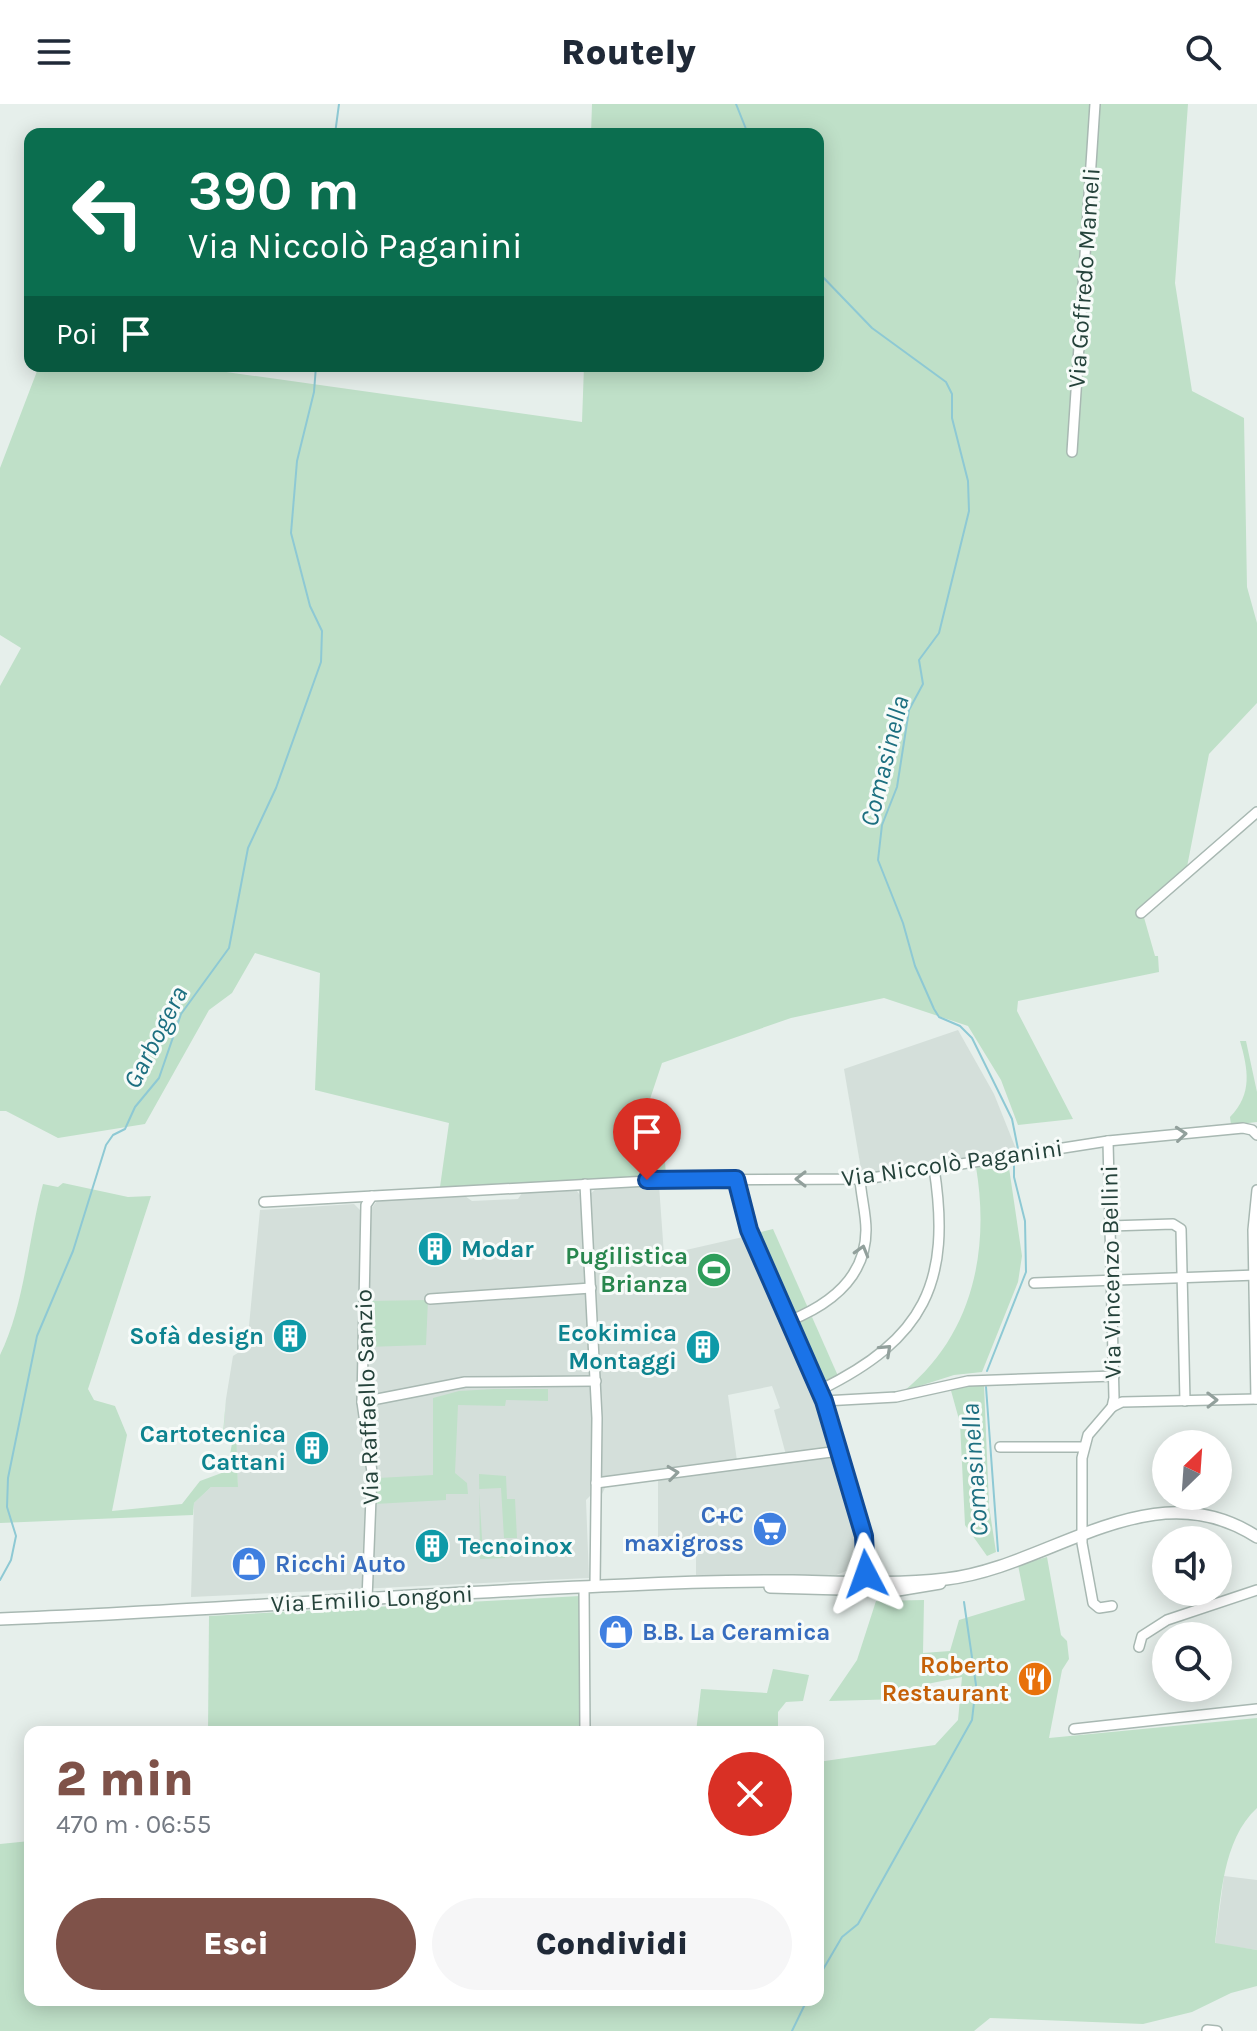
<!DOCTYPE html>
<html lang="it">
<head>
<meta charset="utf-8">
<style>
	:root { --surface:#fff; --page:#f6f6f7; --text:#1f2937; --muted:#747a83; --accent:#7f5249 }
	body { margin:0; font-family:Karla,sans-serif; background:var(--page); color:var(--text); height:100vh; display:flex; flex-direction:column; font-size:30px; white-space:nowrap }
	* { box-sizing:border-box; margin:0 }
	p { font-size:26px; color:var(--muted) }
	.icon { flex:none; width:44px; height:44px; fill:none; stroke:currentColor; stroke-width:2; stroke-linecap:round; stroke-linejoin:round }
	.map { position:relative; flex:1; overflow:hidden }
	.side { position:absolute; left:24px; top:1622px; width:800px; height:280px; display:flex; flex-direction:column; background:var(--surface); border-radius:16px; box-shadow:0 4px 20px #0003 }
	.side>* { flex:none }
	.guide { position:absolute; left:24px; top:24px; width:800px; height:244px; border-radius:16px; box-shadow:0 4px 20px #0003; background:#0b6e4f; color:#fff; overflow:hidden }
	.needle { width:52px; rotate:25deg }
	.buttons { position:absolute; left:1152px; top:1326px; display:grid; gap:16px }
	.buttons a { display:grid; place-items:center; width:80px; height:80px; border-radius:50%; background:var(--surface); box-shadow:0 4px 20px #0003; font-size:40px }
	.pin { position:absolute; display:grid; place-items:center; width:68px; height:68px; color:#fff; margin:-82px -34px; border-radius:50% 50% 50% 0; rotate:-45deg; box-shadow:0 0 8px #0007 }
	.pin .icon { rotate:45deg }
	.me { position:absolute; width:88px; margin:-44px; rotate:356deg; stroke-linejoin:round; filter:drop-shadow(0 0 6px #0008) }
	.turn { display:flex; align-items:center; gap:28px; height:168px; padding:0 32px; font-size:36px }
	.turn .icon { width:104px; height:104px; stroke-width:2.5 }
	.turn b { display:block; font-size:56px; line-height:68px }
	.then { display:flex; align-items:center; height:76px; padding:0 32px; background:#0003; gap:16px; font-size:30px }
	.round { display:grid; place-items:center; flex:none; width:84px; height:84px; border-radius:42px; background:var(--page) }
	.head { display:flex; align-items:center; justify-content:space-between; height:136px; padding:0 32px }
	h1 { font-size:48px; font-weight:800; line-height:60px; color:var(--accent) }
	.primary-button { display:flex; gap:16px; margin-top:auto; padding:16px 32px }
	.primary-button a { flex:1; height:92px; border-radius:48px; background:var(--accent); color:#fff; font-size:32px; font-weight:800; line-height:92px; text-align:center }
	.primary-button a+a { background:var(--page); color:var(--text) }
	header { display:flex; justify-content:space-between; align-items:center; height:104px; padding:0 32px; background:var(--surface); font-size:36px; font-weight:800 }
	.map>svg:first-child { display:block }
</style>
</head>
<body>
<header><svg class="icon" aria-label="menu" viewBox="0 0 24 24"><path d="M4 6h16M4 12h16M4 18h16"/></svg>Routely<svg class="icon" aria-label="search" viewBox="0 0 24 24"><circle cx="10" cy="10" r="6"/><path d="M15 15l6 6"/></svg></header>
<div class="map">
<svg width="1257" height="1927" viewBox="0 0 1257 1927">
	<rect width="100%" height="100%" fill="#e6efeb"/>
	<!-- built -->
	<g fill="#d4dfda" fill-rule="evenodd">
		<path d="M958,926L994,990L1016,1045L862,1071L844,965Z"/>
		<path d="M659,1081L664,1151L743,1133L815,1288L858,1440L857,1454L849,1466L831,1473L696,1471V1437L658,1439V1375L606,1382L601,1392H590L586,1396L589,1474L191,1493L194,1399L211,1383L238,1382L235,1326L224,1327L226,1295L233,1252L247,1243L260,1106L354,1100L360,1106H370L377,1097L465,1092L472,1097L518,1095L522,1089L576,1086L580,1091L590,1090L596,1085ZM772,1282L780,1304L774,1306L786,1351L737,1357L728,1291Z"/>
		<path d="M1224,1772L1257,1776V1846L1215,1840Z"/>
	</g>
	<!-- green -->
	<g fill="#bfe0c8">
		<path d="M592,0H1188L1175,179L1192,287L1244,314L1247,483L1257,519V599L1209,650L1186,768L1143,810L1155,852H1158L1159,868L1018,897L1017,907L1073,1015L1018,1021L1001,976L968,922L884,894L791,914L662,959L636,1037L640,1038V1045L664,1044L666,1071L440,1083L449,1019L315,986L320,869L255,849L232,889L209,906L145,1020L58,1034L6,1007H0V582L21,544L0,531V364L39,262H184L582,318L584,262H818V30H591Z"/>
		<path d="M1240,937H1246L1257,988V1018L1231,1021L1230,1013C1253,990 1248,965 1240,937Z"/>
		<path d="M1008,1057L1022,1152L1018,1178L982,1268L954,1271L904,1287C973,1231 990,1146 976,1063Z"/>
		<path d="M63,1079L128,1093L151,1092L88,1285L94,1296L115,1302L127,1331L112,1407L182,1400L200,1377L227,1367L233,1334L223,1329L226,1295L224,1326H236L238,1383H211L194,1399L193,1411L0,1419V1251C25,1200 28,1135 43,1080L58,1083Z"/>
		<path d="M773,1125L808,1204L793,1211L757,1129Z"/>
		<path d="M428,1196L426,1241L367,1243L368,1197Z"/>
		<path d="M812,1213L838,1272L823,1278L798,1219Z"/>
		<path d="M984,1281L989,1402L996,1448L987,1452L965,1421L960,1319L950,1283Z"/>
		<path d="M494,1285H548V1297L506,1296L505,1302L458,1301L455,1369L467,1379L468,1390H446V1396L375,1400L378,1374L433,1371V1294L459,1287Z"/>
		<path d="M479,1370L506,1372L507,1395H515L517,1434H504L501,1384L479,1385L483,1450L505,1449V1454L480,1455Z"/>
		<path d="M1047,1453L1061,1531L1067,1537L1069,1555L1062,1566L1049,1634L1257,1614V1704C1222,1736 1221,1795 1215,1839L1257,1846V1882L1231,1889L1192,1908L1143,1920L990,1914L974,1927H0V1740L30,1737V1896H818V1658L935,1641L958,1616L962,1573L927,1580L903,1595L829,1597L857,1556L876,1497L924,1496L923,1549L950,1547L959,1516L1025,1496L1018,1461Z"/>
		<path d="M580,1492V1628H208L209,1512Z"/>
		<path d="M773,1565L809,1571L803,1597L786,1598L778,1608V1628H696L701,1585L767,1589Z"/>
	</g>
	<g fill="none" stroke-linecap="round" stroke-linejoin="round">
		<!-- stream -->
		<g stroke="#8ec9d4" stroke-width="2">
			<path d="M736,0L748,30"/>
			<path d="M335,30L339,0"/>
			<path d="M818,168L872,224L946,278L952,290V314L968,377L969,407L939,529L919,556L923,580L909,606L897,683L882,721L878,756L903,819L915,862L934,905L939,913L960,922L972,934L1012,1015L1018,1045"/>
			<path d="M987,1267L1026,1168L1025,1117L1014,1073V1057"/>
			<path d="M986,1283L998,1447"/>
			<path d="M0,1476L11,1456L16,1432L7,1403L8,1374L37,1232L73,1147L106,1041L113,1031L125,1025L135,1003L159,974L181,910L229,844L248,744L276,684L321,558L322,527L310,502L291,429L297,357L314,288L316,262"/>
			<path d="M818,1874L842,1833L858,1820L972,1616L976,1581L964,1498"/>
			<path d="M792,1927L807,1896"/>
		</g>
		<!-- minor casing -->
		<g stroke="#a8b8b2" stroke-width="12">
			<g id="minor">
				<path d="M1072,348L1095,0"/>
				<path d="M1141,809L1257,708"/>
				<path d="M1108,1037L1114,1294L1112,1303L1088,1331L1082,1354V1439L1093,1499L1099,1504L1112,1502"/>
				<path d="M736,1075L749,1126L824,1297L864,1432V1469L860,1478"/>
				<path d="M585,1080L597,1314L595,1482"/>
				<path d="M264,1098L666,1076L865,1075L1108,1037L1243,1024L1252,1026L1257,1031"/>
				<path d="M1110,1122L1173,1120L1181,1125L1185,1297"/>
				<path d="M1034,1179L1257,1171"/>
				<path d="M430,1195L591,1184"/>
				<path d="M789,1217C829,1201 866,1174 866,1126C866,1109 861,1092 860,1075"/>
				<path d="M820,1286C924,1235 952,1179 934,1064"/>
				<path d="M1256,1295L1253,1126L1257,1086"/>
				<path d="M824,1297L896,1293L968,1277L1114,1272"/>
				<path d="M362,1298L465,1278L596,1277"/>
				<path d="M1112,1303L1122,1298L1257,1295"/>
				<path d="M1000,1343H1083"/>
				<path d="M596,1379L839,1347"/>
				<path d="M857,1479L862,1453"/>
				<path d="M584,1483L585,1628"/>
				<path d="M367,1496L372,1368L362,1298L366,1101L372,1092"/>
				<path d="M1139,1543L1142,1532L1167,1516L1257,1486"/>
				<path d="M1074,1625L1257,1605"/>
				<path d="M1207,1926L1217,1927"/>
			</g>
		</g>
		<!-- tertiary casing -->
		<g stroke="#a8b8b2" stroke-width="14">
			<g id="tertiary">
				<path d="M770,1483L877,1486"/>
				<path d="M898,1486L940,1479"/>
				<path d="M0,1515C209,1507 418,1489 627,1481C682,1478 738,1477 793,1477C844,1478 895,1481 946,1475C1051,1463 1151,1364 1257,1433"/>
			</g>
		</g>
		<!-- minor -->
		<use href="#minor" stroke="#fff" stroke-width="9"/>
		<!-- tertiary -->
		<use href="#tertiary" stroke="#fff" stroke-width="11"/>
	</g>
	<!-- one-way arrows -->
	<defs><path id="oneway-chevron" d="M-2-3.5L2.5 0L-2 3.5" fill="none" stroke-width="1.6" stroke-linecap="round" stroke-linejoin="round" transform="scale(2)"/></defs>
	<g stroke="#92a09c">
		<use href="#oneway-chevron" transform="translate(1181 1030) rotate(-5)"/>
		<use href="#oneway-chevron" transform="translate(801 1075) rotate(-180)"/>
		<use href="#oneway-chevron" transform="translate(862 1147) rotate(-74)"/>
		<use href="#oneway-chevron" transform="translate(886 1246) rotate(-43)"/>
		<use href="#oneway-chevron" transform="translate(1212 1296) rotate(-1)"/>
		<use href="#oneway-chevron" transform="translate(673 1369) rotate(-7)"/>
	</g>
	<g fill="none" stroke-linecap="round" stroke-linejoin="round">
		<!-- route casing -->
		<g stroke="#114b97" stroke-width="20">
			<path id="route" d="M647,1076L736,1075L749,1126L824,1297L864,1432L866,1470"/>
		</g>
		<!-- route -->
		<use href="#route" stroke="#1a73e8" stroke-width="14"/>
	</g>
	<!-- icons -->
	<defs>
		<g id="building-disc" transform="scale(1.8)"><circle r="9.5" fill="#0f9aa8" stroke="#f7fbf9"/><path d="M-4-6H4V6H1V3H-1V6H-4ZM-2.5-4.3h1.7v1.8h-1.7ZM.8-4.3h1.7v1.8H.8ZM-2.5-1h1.7V.8h-1.7ZM.8-1h1.7V.8H.8Z" fill="#fff"/></g>
		<g id="stadium-disc" transform="scale(1.8)"><circle r="9.5" fill="#2e9e5b" stroke="#f7fbf9"/><path d="M0-5a6.5 5 0 1 0 0 10a6.5 5 0 1 0 0-10ZM-3.5-1.8h7v3.6h-7Z" fill="#fff"/></g>
		<g id="supermarket-disc" transform="scale(1.8)"><circle r="9.5" fill="#3f7fe0" stroke="#f7fbf9"/><path d="M-6-5.5h2.5l.6 2H6L4.5 2H-2.5L-4.4-4H-6ZM-1.5 3.2a1.3 1.3 0 1 0 .1 0ZM3 3.2a1.3 1.3 0 1 0 .1 0Z" fill="#fff"/></g>
		<g id="shop-disc" transform="scale(1.8)"><circle r="9.5" fill="#3f7fe0" stroke="#f7fbf9"/><path d="M-5-2.5h2.3a2.7 3.5 0 0 1 5.4 0H5L5.5 6h-11ZM-1.5-2.5h3a1.5 2.3 0 0 0-3 0Z" fill="#fff"/></g>
		<g id="restaurant-disc" transform="scale(1.8)"><circle r="9.5" fill="#e8710a" stroke="#f7fbf9"/><path d="M-5-6h1v4h1v-4h1v4h1v-4h1v5L-1.5 .5V6h-2V.5L-5-1ZM5-6V6H3V1.5H1.5Q1.5-4 5-6Z" fill="#fff"/></g>
	</defs>
	<g fill-rule="evenodd">
		<use href="#building-disc" x="435" y="1145"/>
		<use href="#stadium-disc" x="714" y="1166"/>
		<use href="#building-disc" x="290" y="1232"/>
		<use href="#building-disc" x="703" y="1243"/>
		<use href="#building-disc" x="312" y="1344"/>
		<use href="#supermarket-disc" x="770" y="1425"/>
		<use href="#building-disc" x="432" y="1442"/>
		<use href="#shop-disc" x="249" y="1460"/>
		<use href="#shop-disc" x="616" y="1528"/>
		<use href="#restaurant-disc" x="1035" y="1575"/>
	</g>
	<g text-anchor="middle" stroke-width="6" stroke-linejoin="round" paint-order="stroke">
		<!-- street labels -->
		<g font-size="24" fill="#24423a" stroke="#f7fbf9">
			<text transform="translate(1084 174) rotate(-86)" y="8">Via Goffredo Mameli</text>
			<text transform="translate(952 1059) rotate(-8)" y="8">Via Niccolò Paganini</text>
			<text transform="translate(1111 1168) rotate(-91)" y="8">Via Vincenzo Bellini</text>
			<text transform="translate(367 1293) rotate(-92)" y="8">Via Raffaello Sanzio</text>
			<text transform="translate(372 1495) rotate(-3)" y="8">Via Emilio Longoni</text>
		</g>
		<!-- culture labels -->
		<g font-size="24" font-weight="bold" fill="#0d838f" stroke="#f7fbf9" text-anchor="end">
			<text x="461" y="1153" text-anchor="start">Modar</text>
			<text x="677" y="1237">Ecokimica<tspan x="677" dy="28">Montaggi</tspan></text>
			<text x="264" y="1240">Sofà design</text>
			<text x="286" y="1338">Cartotecnica<tspan x="286" dy="28">Cattani</tspan></text>
			<text x="458" y="1450" text-anchor="start">Tecnoinox</text>
		</g>
		<!-- leisure labels -->
		<g font-size="24" font-weight="bold" fill="#27864d" stroke="#f7fbf9" text-anchor="end">
			<text x="688" y="1160">Pugilistica<tspan x="688" dy="28">Brianza</tspan></text>
		</g>
		<!-- shop labels -->
		<g font-size="24" font-weight="bold" fill="#366cbe" stroke="#f7fbf9" text-anchor="start">
			<text x="744" y="1419" text-anchor="end">C+C<tspan x="744" dy="28">maxigross</tspan></text>
			<text x="275" y="1468">Ricchi Auto</text>
			<text x="642" y="1536">B.B. La Ceramica</text>
		</g>
		<!-- food labels -->
		<g font-size="24" font-weight="bold" fill="#c56008" stroke="#f7fbf9" text-anchor="end">
			<text x="1009" y="1569">Roberto<tspan x="1009" dy="28">Restaurant</tspan></text>
		</g>
		<!-- water labels -->
		<g font-size="26" font-style="italic" fill="#1c6f80" stroke="#f7fbf9">
			<text transform="translate(884 657) rotate(-76)" y="9">Comasinella</text>
			<text transform="translate(155 933) rotate(-63)" y="9">Garbogera</text>
			<text transform="translate(974 1366) rotate(-94)" y="9">Comasinella</text>
		</g>
	</g>
</svg>
<div class="buttons">
<a><svg class="needle" viewBox="-14 -14 28 28"><path d="M0-13l5 13h-10z" fill="#e53935"/><path d="M0 13l5-13h-10z" fill="#747a83"/></svg></a>
<a><svg class="icon" aria-label="sound" viewBox="0 0 24 24"><path d="M4 9h4l5-4v14l-5-4H4zM17 9q2 3 0 6"/></svg></a>
<a><svg class="icon" aria-label="search" viewBox="0 0 24 24"><circle cx="10" cy="10" r="6"/><path d="M15 15l6 6"/></svg></a>
</div>
<div class="pin" style="left:647px;top:1076px;background:#d93025"><svg class="icon" aria-label="arrive" viewBox="0 0 24 24"><path d="M6 21V4h12l-3 4 3 4H6"/></svg></div>
<svg class="me" style="left:866px;top:1470px" viewBox="-20 -20 40 40"><path d="M0-17L14 15 0 8-14 15z" fill="#1a73e8" stroke="#fff" stroke-width="4"/></svg>
<div class="guide">
<div class="turn"><svg class="icon" aria-label="left" viewBox="0 0 24 24"><path d="M17 20v-9H6M10 6l-5 5 5 5"/></svg><div><b>390 m</b>Via Niccolò Paganini</div></div>
<div class="then">Poi<svg class="icon" aria-label="arrive" viewBox="0 0 24 24"><path d="M6 21V4h12l-3 4 3 4H6"/></svg></div>
</div>
<section class="side">
<div class="head"><div><h1>2 min</h1><p>470 m · 06:55</p></div><a class="round" style="background:#d93025;color:#fff"><svg class="icon" aria-label="close" viewBox="0 0 24 24"><path d="M6 6l12 12M18 6L6 18"/></svg></a></div>
<div class="primary-button"><a>Esci</a><a>Condividi</a></div>
</section>
</div>
</body>
</html>
